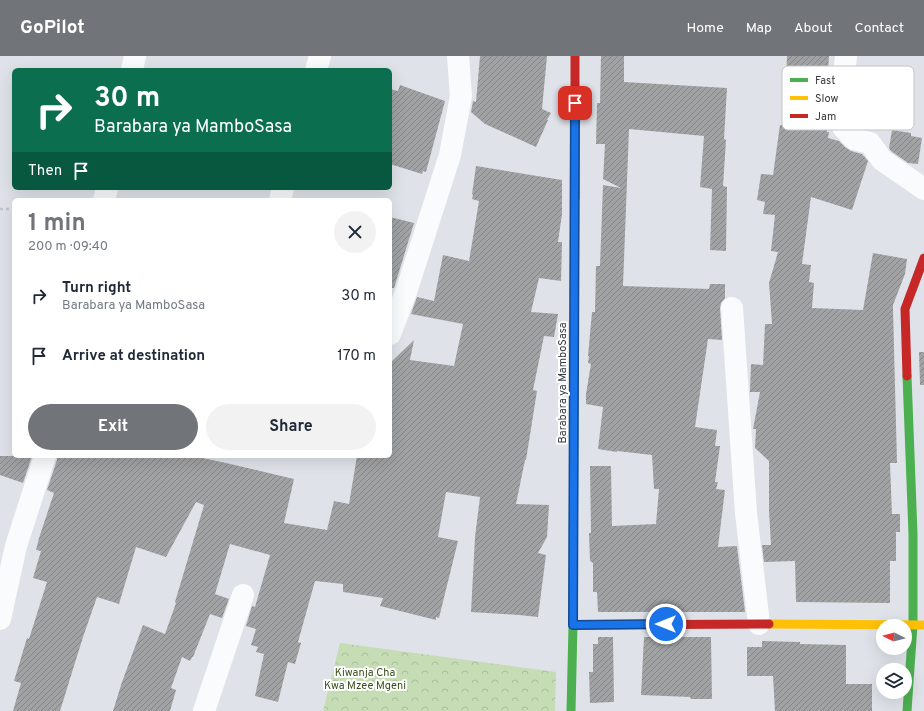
<!DOCTYPE html>
<html lang="en">
<head>
<meta charset="utf-8">
<style>
	:root { --surface:#fff; --page:#f2f2f3; --text:#1f2937; --muted:#747a83; --accent:#717479 }
	body { margin:0; font-family:Overpass,sans-serif; background:var(--page); color:var(--text); height:100vh; display:flex; flex-direction:column; font-size:15px; white-space:nowrap }
	* { box-sizing:border-box; margin:0 }
	p { font-size:13px; color:var(--muted) }
	.icon { flex:none; width:22px; height:22px; fill:none; stroke:currentColor; stroke-width:2; stroke-linecap:round; stroke-linejoin:round }
	.map { position:relative; flex:1; overflow:hidden }
	.drawer { position:absolute; left:12px; top:142px; width:380px; height:260px; display:flex; flex-direction:column; background:var(--surface); border-radius:6px; box-shadow:0 4px 16px #0002 }
	.drawer>* { flex:none }
	.guide { position:absolute; left:12px; top:12px; width:380px; height:122px; border-radius:6px; box-shadow:0 4px 16px #0002; background:#0b6e4f; color:#fff; overflow:hidden }
	.needle { width:26px; rotate:276deg }
	.tools { position:absolute; left:876px; top:563px; display:grid; gap:8px }
	.tools a { display:grid; place-items:center; width:36px; height:36px; border-radius:50%; background:var(--surface); box-shadow:0 4px 16px #0002; font-size:20px }
	.pin { position:absolute; display:grid; place-items:center; width:34px; height:34px; color:#fff; margin:-17px; border-radius:8px; box-shadow:0 2px 6px #0006 }
	.me { position:absolute; width:44px; margin:-22px; rotate:270deg; stroke-linejoin:round; filter:drop-shadow(0 0 3px #0008) }
	.turn { display:flex; align-items:center; gap:14px; height:84px; padding:0 16px; font-size:18px }
	.turn .icon { width:52px; height:52px; stroke-width:2.5 }
	.turn b { display:block; font-size:28px; line-height:34px }
	.then { display:flex; align-items:center; height:38px; padding:0 16px; background:#0003; gap:8px; font-size:15px }
	.round { display:grid; place-items:center; flex:none; width:42px; height:42px; border-radius:21px; background:var(--page) }
	.head { display:flex; align-items:center; justify-content:space-between; height:68px; padding:0 16px }
	h1 { font-size:24px; font-weight:700; line-height:30px; color:var(--accent) }
	.primary-button { display:flex; gap:8px; margin-top:auto; padding:8px 16px }
	.primary-button a { flex:1; height:46px; border-radius:24px; background:var(--accent); color:#fff; font-size:16px; font-weight:700; line-height:46px; text-align:center }
	.primary-button a+a { background:var(--page); color:var(--text) }
	ul { padding:0; list-style:none }
	li { display:flex; align-items:center; gap:12px; height:60px; padding:0 16px }
	li div { flex:1 }
	li b { display:block; font-size:15px }
	li em { font-style:normal }
	header { display:flex; align-items:center; gap:24px; box-sizing:border-box; height:56px; padding:0 20px; background:var(--accent); color:#fff }
	header strong { font-size:19px }
	nav { display:flex; gap:22px; margin-inline-start:auto; font-size:14px }
	.map>svg:first-child { display:block }
</style>
</head>
<body>
<header>
<strong>GoPilot</strong>
<nav><a>Home</a><a>Map</a><a>About</a><a>Contact</a></nav>
</header>
<div class="map">
<svg width="924" height="655" viewBox="0 0 924 655">
	<defs>
		<pattern id="park-crowns" width="20" height="18" patternUnits="userSpaceOnUse"><rect width="20" height="18" fill="#c5dcb5"/><path d="M2 6a3 3 0 1 1 6 0M12 15a3 3 0 1 1 6 0" fill="none" stroke="#aabe9d"/></pattern>
		<pattern id="building-hatch" width="6" height="6" patternUnits="userSpaceOnUse"><rect width="6" height="6" fill="#a1a2a3"/><path d="M-1 1l2-2M0 6l6-6M5 7l2-2" fill="none" stroke="#848586"/></pattern>
	</defs>
	<rect width="100%" height="100%" fill="#dfe3e9"/>
	<!-- park -->
	<path fill="url(#park-crowns)" d="M340,587L556,616L555,655H323Z"/>
	<!-- building -->
	<g fill="url(#building-hatch)">
		<path d="M480,0H547L542,53L551,57L547,64H548L536,91L485,68L471,56L473,45L476,46Z"/>
		<path d="M601,0H624V26L727,32L724,83L726,84L723,130L727,131L726,195L710,194L712,133L700,131L704,80L629,73L623,230L709,233L710,228H725V242L721,247L720,252L722,284L708,283L695,371L717,374L715,390H720L715,426H718L716,433L725,434L718,491L737,490L745,556H598L597,536H593V507L590,505L589,477H591L590,410H611L612,470L656,468L659,433H654L652,399L617,395V396L598,393L603,351L586,348V338L591,308L588,307L589,300H588L592,256H595L596,210H600L603,129L621,132L603,123L605,88H596L597,47H600Z"/>
		<path d="M787,0H829L827,32H828L827,76H829L828,82L839,85L845,91L851,95L862,98L868,105L852,154L811,141L802,208L811,209L809,226L814,227L812,252L863,254L873,197L907,203L905,218L893,249V253L897,407H890L892,458H900V476H896V505H890V547L796,546L795,505L764,506L762,489H771L769,455V405L755,392L756,373H753L760,336H750L751,308L763,309L765,268H772L769,227L778,196L771,195L775,159L763,158L765,146L757,144L761,118L773,119L780,69H784Z"/>
		<path d="M400,29L445,45L426,116L423,115L422,118L390,108V33L398,35Z"/>
		<path d="M892,74L911,77V80L922,82L918,108L908,107L891,95L889,92Z"/>
		<path d="M476,110L562,124V158L558,186H562L561,225L539,222L531,256L558,258L554,281L544,280L533,334L537,335L526,404H525L516,448L549,449L547,481L538,497L546,499L538,561L519,559L471,556L475,481L480,441L446,436L438,481L458,485L439,562L436,561V564L380,550L383,542L343,536V528L315,525L298,586L301,587L295,608L288,606L278,646L255,640L264,598L256,596L258,591L251,589L256,573L246,570L252,550L255,551L270,499L230,488L215,538L229,543L222,562L210,558L193,601H192L190,605L182,601L171,632L176,634L170,655H113L122,626L143,569L165,578L176,547L175,546L204,449L196,446L166,501L136,491L119,548L97,541L83,581L60,655H13L21,627L14,625L27,582L29,583L47,526L33,522L41,495L36,494L39,482L54,437L47,434L57,404V400H193L226,407L294,423L284,467L327,474L334,445L349,448L357,400H390V307L414,284L410,304L454,310L463,268L411,258L417,241L434,245L443,199L469,205L479,145L472,143L473,139L472,138Z"/>
		<path d="M390,161L414,167L394,232H390Z"/>
		<path d="M919,296H924V329H920Z"/>
		<path d="M0,400H32L23,427L0,419Z"/>
		<path d="M598,581H613L614,646L590,647L589,616H593V588H598Z"/>
		<path d="M644,581H711L712,643H691L690,641L641,639Z"/>
		<path d="M762,585L800,586V588L846,589V628H872V655H775L773,620H747V591H762Z"/>
	</g>
	<g fill="none" stroke-linecap="round" stroke-linejoin="round">
		<!-- path -->
		<path stroke="#c3c4c7" stroke-width="2.5" stroke-dasharray="3 3" stroke-linecap="butt" d="M0,153H14"/>
		<!-- street -->
		<g stroke="#fafbfc" stroke-width="22">
			<path d="M846,0L843,31V71L854,83L870,87L882,104L924,133"/>
			<path d="M132,14L135,0"/>
			<path d="M316,14L320,0"/>
			<path d="M104,144L107,132"/>
			<path d="M280,144L283,132"/>
			<path d="M732,252L746,457L759,568"/>
			<path d="M390,278L406,236L450,99L461,40L458,0"/>
			<path d="M0,563L16,490L45,400"/>
			<path d="M204,655L243,539"/>
		</g>
		<!-- fast -->
		<g stroke="#4caf50" stroke-width="9">
			<path d="M907,320L913,478V569L907,655"/>
			<path d="M571,655L573,569L574,308"/>
		</g>
		<!-- slow -->
		<g stroke="#ffc107" stroke-width="9">
			<path d="M574,308L575,142"/>
			<path d="M769,568L924,569"/>
		</g>
		<!-- jam -->
		<g stroke="#c62828" stroke-width="9">
			<path d="M575,142V0"/>
			<path d="M907,320L905,253L924,202"/>
			<path d="M573,569L769,568"/>
		</g>
	</g>
	<g fill="none" stroke-linecap="round" stroke-linejoin="round">
		<!-- route casing -->
		<g stroke="#114b97" stroke-width="10">
			<path id="route" d="M575,47L573,569L666,568"/>
		</g>
		<!-- route -->
		<use href="#route" stroke="#1a73e8" stroke-width="7"/>
	</g>
	<g text-anchor="middle" stroke-width="4" stroke-linejoin="round" paint-order="stroke">
		<!-- street labels -->
		<g font-size="11" fill="#36383d" stroke="#fff">
			<text transform="translate(562 327) rotate(-90)" y="4">Barabara ya MamboSasa</text>
		</g>
		<!-- park labels -->
		<g font-size="11" fill="#364f18" stroke="#fff">
			<text x="365" y="620">Kiwanja Cha<tspan x="365" dy="13">Kwa Mzee Mgeni</tspan></text>
		</g>
	</g>
	<!-- legend -->
	<rect x="782" y="10" width="132" height="64" rx="6" fill="#fff" stroke="#c3c3c5" stroke-width="1"/>
	<rect x="790" y="22" width="18" height="4" fill="#4caf50"/>
	<rect x="790" y="40" width="18" height="4" fill="#ffc107"/>
	<rect x="790" y="58" width="18" height="4" fill="#c62828"/>
	<g font-size="11" fill="#36383d">
		<text x="815" y="28">Fast</text>
		<text x="815" y="46">Slow</text>
		<text x="815" y="64">Jam</text>
	</g>
</svg>
<div class="tools">
<a><svg class="needle" viewBox="-14 -14 28 28"><path d="M0-13l5 13h-10z" fill="#e53935"/><path d="M0 13l5-13h-10z" fill="#747a83"/></svg></a>
<a><svg class="icon" aria-label="layers" viewBox="0 0 24 24"><path d="M12 4l9 5-9 5-9-5zM3 14l9 5 9-5"/></svg></a>
</div>
<div class="pin" style="left:575px;top:47px;background:#d93025"><svg class="icon" aria-label="arrive" viewBox="0 0 24 24"><path d="M6 21V4h12l-3 4 3 4H6"/></svg></div>
<svg class="me" style="left:666px;top:568px" viewBox="-20 -20 40 40"><circle r="17" fill="#1a73e8" stroke="#fff" stroke-width="3"/><path d="M0-11L8 9 0 5-8 9z" fill="#fff"/></svg>
<div class="guide">
<div class="turn"><svg class="icon" aria-label="right" viewBox="0 0 24 24"><path d="M7 20v-9h11M14 6l5 5-5 5"/></svg><div><b>30 m</b>Barabara ya MamboSasa</div></div>
<div class="then">Then<svg class="icon" aria-label="arrive" viewBox="0 0 24 24"><path d="M6 21V4h12l-3 4 3 4H6"/></svg></div>
</div>
<section class="drawer">
<div class="head"><div><h1>1 min</h1><p>200 m · 09:40</p></div><a class="round"><svg class="icon" aria-label="close" viewBox="0 0 24 24"><path d="M6 6l12 12M18 6L6 18"/></svg></a></div>
<ul>
<li><svg class="icon" aria-label="right" viewBox="0 0 24 24"><path d="M7 20v-9h11M14 6l5 5-5 5"/></svg><div><b>Turn right</b><p>Barabara ya MamboSasa</p></div><em>30 m</em></li>
<li><svg class="icon" aria-label="arrive" viewBox="0 0 24 24"><path d="M6 21V4h12l-3 4 3 4H6"/></svg><div><b>Arrive at destination</b></div><em>170 m</em></li>
</ul>
<div class="primary-button"><a>Exit</a><a>Share</a></div>
</section>
</div>
</body>
</html>
